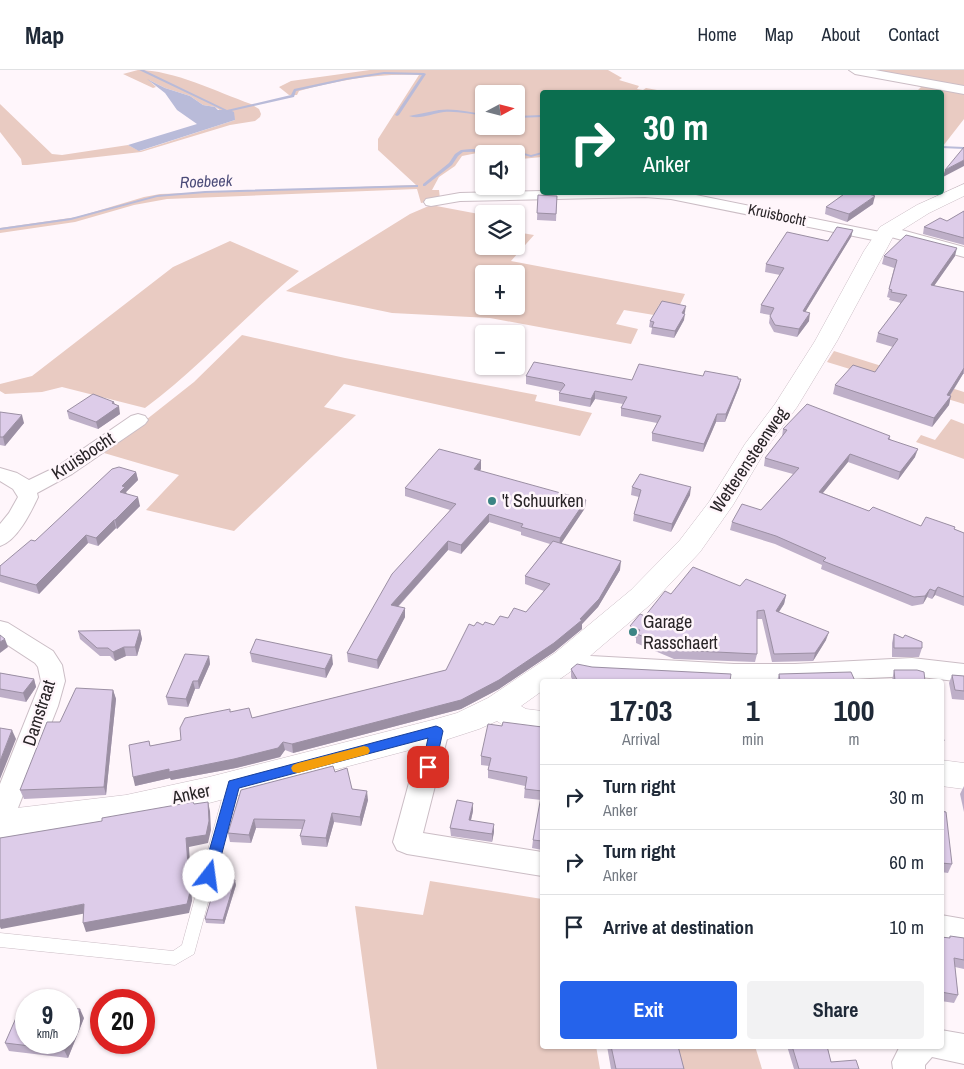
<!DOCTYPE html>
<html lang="en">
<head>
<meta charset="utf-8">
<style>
	:root { --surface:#fff; --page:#f2f2f3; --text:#1f2937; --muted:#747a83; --line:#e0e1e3; --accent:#2563eb }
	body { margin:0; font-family:"Archivo Narrow",sans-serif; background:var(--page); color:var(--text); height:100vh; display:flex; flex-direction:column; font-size:19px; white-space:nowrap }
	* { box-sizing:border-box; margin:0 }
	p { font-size:16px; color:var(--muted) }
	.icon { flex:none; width:28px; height:28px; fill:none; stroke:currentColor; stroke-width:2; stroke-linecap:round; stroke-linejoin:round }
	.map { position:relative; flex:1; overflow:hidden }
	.sheet { position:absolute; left:540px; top:609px; width:404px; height:370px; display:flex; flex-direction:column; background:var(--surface); border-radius:5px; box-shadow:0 1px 4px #0004 }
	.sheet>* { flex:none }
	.banner { position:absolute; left:540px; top:20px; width:404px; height:105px; border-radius:5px; box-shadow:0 1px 4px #0004; background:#0b6e4f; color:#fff; overflow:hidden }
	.needle { width:32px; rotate:83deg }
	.buttons { position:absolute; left:475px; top:15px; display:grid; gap:10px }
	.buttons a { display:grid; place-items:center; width:50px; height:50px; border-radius:5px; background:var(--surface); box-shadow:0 1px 4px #0004; font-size:25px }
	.speed { position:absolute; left:15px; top:919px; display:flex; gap:10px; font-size:25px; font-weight:700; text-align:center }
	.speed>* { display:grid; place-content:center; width:65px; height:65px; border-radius:50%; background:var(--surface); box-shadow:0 1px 4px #0004; line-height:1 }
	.speed small { font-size:12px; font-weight:400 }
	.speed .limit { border:8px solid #d22; background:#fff; color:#111 }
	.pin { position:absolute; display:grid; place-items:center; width:42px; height:42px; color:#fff; margin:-21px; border-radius:10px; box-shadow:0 2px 8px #0006 }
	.me { position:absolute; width:55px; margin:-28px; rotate:15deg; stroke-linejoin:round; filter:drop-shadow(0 0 4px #0008) }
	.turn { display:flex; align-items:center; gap:18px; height:105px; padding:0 20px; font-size:22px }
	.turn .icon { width:65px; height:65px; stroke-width:2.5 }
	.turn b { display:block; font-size:35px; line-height:42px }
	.eta { display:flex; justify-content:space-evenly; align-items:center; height:85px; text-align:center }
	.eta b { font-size:30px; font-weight:700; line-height:35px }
	.primary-button { display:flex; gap:10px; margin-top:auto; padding:10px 20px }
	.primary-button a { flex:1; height:58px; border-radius:5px; background:var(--accent); color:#fff; font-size:20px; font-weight:700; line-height:58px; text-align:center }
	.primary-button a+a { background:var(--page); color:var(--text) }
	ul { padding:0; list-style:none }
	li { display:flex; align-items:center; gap:15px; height:65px; padding:0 20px; border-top:1px solid var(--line) }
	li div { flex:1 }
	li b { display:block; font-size:19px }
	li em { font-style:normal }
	header { display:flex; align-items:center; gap:30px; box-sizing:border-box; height:70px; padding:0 25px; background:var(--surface); border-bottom:1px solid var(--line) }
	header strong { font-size:24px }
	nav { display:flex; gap:28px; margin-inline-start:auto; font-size:18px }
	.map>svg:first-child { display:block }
</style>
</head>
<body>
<header>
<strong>Map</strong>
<nav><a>Home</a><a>Map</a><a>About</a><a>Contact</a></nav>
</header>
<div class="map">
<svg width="964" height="999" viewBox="0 0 964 999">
	<rect width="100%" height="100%" fill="#fff6fb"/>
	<!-- green -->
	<g fill="#e9cbc2" fill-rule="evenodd">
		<path d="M138,0C174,0 217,22 251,34L259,39L261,44L260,47L255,51L230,55L141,82L27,95H22L21,89L0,62V34L52,84L62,85L128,75L140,81L235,50L215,37L203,35L190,26L165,18L149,10L156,17L153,18L123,4Z"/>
		<path d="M370,0H608L622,8L619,10L639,16L637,19L643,20L646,18L668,22H542V87L521,89L516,87V84L477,83L462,86L455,96L439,107L432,120H439L440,129L421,133L417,119L167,129L134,135L75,152L0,163V158L77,147L144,127L160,124L416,115L378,80V69L419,5C378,3 338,10 299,21L297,25H289L279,17L291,11ZM484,24H516V56H484Z"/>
		<path d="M865,0H964V18Z"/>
		<path d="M923,15L964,23V49L943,76H941V22H916Z"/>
		<path d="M431,135L484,145V176H516V162L534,165L511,191L685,224L678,239L659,235L654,245L624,240L616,254L638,259L631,274L490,248L392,243L286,221L410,144ZM484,204H516V236H484Z"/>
		<path d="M230,171L299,201C246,245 200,297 145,338L62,317L42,322L5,324L0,321V314L32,306L173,197Z"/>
		<path d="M242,265L345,288L537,325L535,331L592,343L580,366L344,314L324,337L356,345L234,461L146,440L179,405L104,383L194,312Z"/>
		<path d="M834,281L964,322V334L827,292Z"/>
		<path d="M951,349L964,354V389L916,372L921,365L935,370Z"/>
		<path d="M430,811L542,829V976H596L600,999H377L355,836L423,845Z"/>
		<path d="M676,976H755L762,999H681Z"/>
	</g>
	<!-- water -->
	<path fill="#b9bbd9" d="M147,9L165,18L190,26L203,35L215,37L218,40H230L234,42L235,50L139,81L128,75L197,54L177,40L165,23Z"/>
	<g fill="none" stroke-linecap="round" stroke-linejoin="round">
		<!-- stream -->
		<g fill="#b9bbd9" fill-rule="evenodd">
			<path d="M139,0H144L227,40L291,25L294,19L346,8L384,2L424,3L426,4L399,45L397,46L395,45L422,5L384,4L346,10L296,21L294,27L227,42Z"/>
			<path d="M439,40C454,38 469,42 484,44V46C471,44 457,41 444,42C433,43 420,50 409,46Z"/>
			<path d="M542,45V47L516,48V46Z"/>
			<path d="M941,76L964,77V79L941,78Z"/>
			<path d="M471,79H510L531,85L542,82V84L531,87L510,81L463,82L458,86L452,95L425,116H423V114L449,93L455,84L461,80Z"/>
			<path d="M417,115H418V117L205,123L157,127L71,150L0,160V158L71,148L157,125L205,121Z"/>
		</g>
		<!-- service casing -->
		<g stroke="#cbbdc5" stroke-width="1">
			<path id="service" d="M233,709L238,710L240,714L194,884L175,895L0,877V863L173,881L182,875L226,714L228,710Z"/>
		</g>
		<!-- minor casing -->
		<g stroke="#cbbdc5" stroke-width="2">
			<g id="minor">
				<path d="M849,0H875L964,16V24L855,4Z"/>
				<path d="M542,121V122H681L880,162L882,158L887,156L964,177V187L891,167L888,170L883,172L671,129L645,127L460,131L431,136L426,135L424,132L426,129L460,123Z"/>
				<path d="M138,344L145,346L148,350L145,354L72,404L37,423L38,427C31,442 17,471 0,476V454L9,443L18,427L13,419L0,411V398L17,403L29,410L58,396L131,346Z"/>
				<path d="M0,551L8,553L53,581L62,595L65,611L58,636L14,748L10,756L0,759V714L41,611L38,597L35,593L0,570Z"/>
				<path d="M566,581L591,586L734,594H795L912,588L964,594V612L912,606L807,611H723L591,604L557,596L554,590L557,584Z"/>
				<path d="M436,651L445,654L449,661L423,763L542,782V806L407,784L397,780L393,772L423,661L427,654Z"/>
				<path d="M941,845L964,849V875L941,871Z"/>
				<path d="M941,960L964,964V994L932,987L925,995V999H893L892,992L900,976H941Z"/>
			</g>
		</g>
		<!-- tertiary casing -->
		<g stroke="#cbbdc5" stroke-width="1">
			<g id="tertiary">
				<path d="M964,114V126L929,143L894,165L837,271L797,337L768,376L733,435L700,482L651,534L577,597L557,611H542V621L521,636L526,639L542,641V665C525,663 511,661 497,651L479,659L436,673L209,733L126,751L0,768V740L126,725L209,707L436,649L457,643L488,628L555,583L631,520L680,470L709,432L745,374L775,334L815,271L864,181L880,157L917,135Z"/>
				<path d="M941,690L964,693V719L941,716Z"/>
			</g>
		</g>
		<!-- service -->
		<use href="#service" fill="#fff" fill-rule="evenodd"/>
		<!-- minor -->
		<use href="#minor" fill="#fff" fill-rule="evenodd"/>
		<!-- tertiary -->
		<use href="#tertiary" fill="#fff" fill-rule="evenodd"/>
	</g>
	<!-- wall -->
	<g fill="#beafc8">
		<path d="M538,125L557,126L556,151L537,150Z"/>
		<path d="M873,134L847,152L825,144L826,137Z"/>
		<path d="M964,141V175L923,164L924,157L947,151Z"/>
		<path d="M853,160L851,167L805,242L809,251L797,267L774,262L769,253L770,245L760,243L761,235L780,205L765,202L766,194Z"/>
		<path d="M884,186H955L934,216L964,222V304H963L950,326L949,335L932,357L833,324L835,315L875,302L893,277L876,272L878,263L901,233L889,230L890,228L887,227L894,198L882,194Z"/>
		<path d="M685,242L684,244V250L674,268L651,264L652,258L649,257L650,251Z"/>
		<path d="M526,306L632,310L703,306L741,309L739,317L725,352H716L703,382L652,371V363L657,353L621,346V338L623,334L595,329L590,337L559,331V323L560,321L526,314Z"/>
		<path d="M115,335L120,344L98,359L69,349L67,341Z"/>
		<path d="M0,342L24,353L5,376L0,375Z"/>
		<path d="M783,359L890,366V369L915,387L898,410L848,392L823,423L869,441L921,456L954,459L964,463V536L935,525L932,529L927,527L923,534L912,536L821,499L822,495L775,474L730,460L732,452L761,440L793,404L764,396L765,388L782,367Z"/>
		<path d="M481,399L480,401L585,438L561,473L620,500L598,537L582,554V559L554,582L499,619L461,639L293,683L285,680L280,687L236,698L171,710L170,708L135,716L149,671L150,676L181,670L230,642L252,648L446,600L474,556L483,555H494L508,548L526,542L544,521L525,514V506L550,474L521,465V462L489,452L461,484L448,480L398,537L405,547L378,599L348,592L347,583L450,440L405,426V418Z"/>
		<path d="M136,402L138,410L126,422L127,424L140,436L117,459L116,458L98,476L88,473L39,524L0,512V496L35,471Z"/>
		<path d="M632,417L690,425L671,462L633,451L634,444L639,427L631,425Z"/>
		<path d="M740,516L786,525L784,534L779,542L826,570L813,591L772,592L762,549H757V584L755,592L674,589L636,573V568L630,565V556L645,546L671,524Z"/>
		<path d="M140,560L142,569L137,586H126L115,591L110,586H100L80,569L78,561Z"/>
		<path d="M894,564L903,568L922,578L919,587H892V573Z"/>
		<path d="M250,583L333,594L326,608L252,592Z"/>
		<path d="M209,586L210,594L199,619H195L188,637L168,635L166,627Z"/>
		<path d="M592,597L730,611H573L571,607V599Z"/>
		<path d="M894,600L925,611H892Z"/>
		<path d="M0,603L34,609L36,617L26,632L0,627Z"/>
		<path d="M779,604L855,611H777Z"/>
		<path d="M952,605L964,606V630L952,629L949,613Z"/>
		<path d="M113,620L116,629L106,725L24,729L20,720Z"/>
		<path d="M502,656L542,657V780L532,778L533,770L541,730L524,728L525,716L488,708V700L489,696L481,695V686Z"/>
		<path d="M335,702L352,719L368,730L361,756L334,752L327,777L302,775L300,766L302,759L256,758L251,773L230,772L228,763Z"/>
		<path d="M964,716V742L960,724Z"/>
		<path d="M473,741L471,750L494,762L492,772L451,766L450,758Z"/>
		<path d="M941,741L952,794L948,803L941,802Z"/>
		<path d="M236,815L224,854L206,853L205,849Z"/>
		<path d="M950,866L964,868V899L955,897L958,925L954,933L941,931V867L949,868Z"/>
		<path d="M84,948L68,988L9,981L5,973Z"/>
		<path d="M607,976H678L684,999H611Z"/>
		<path d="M787,976H827L831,992L859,999H794Z"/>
	</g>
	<!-- shaded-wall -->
	<g fill="#9b8fa3">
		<path d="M964,90V96L943,107L945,100Z"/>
		<path d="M875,126L873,134L847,152L849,144Z"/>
		<path d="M853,160L851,167L801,249L803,241Z"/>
		<path d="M957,178L955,186L929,223L931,215Z"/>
		<path d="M686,236L685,242L681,250L682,243Z"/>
		<path d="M810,243L809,251L797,267L799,259Z"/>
		<path d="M685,244L684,250L674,268L675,261Z"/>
		<path d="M964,298L963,304L945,333L947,325Z"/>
		<path d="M741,309L739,317L725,352L726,344Z"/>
		<path d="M595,321V329L590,337L591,329Z"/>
		<path d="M951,326L949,335L932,357L934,348Z"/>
		<path d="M114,332L116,338L119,336L120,344L98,359L96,352L112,333Z"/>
		<path d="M717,344L716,352L703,382L704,374Z"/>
		<path d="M22,345L24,353L5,376L3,367Z"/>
		<path d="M918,379L915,387L898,410L900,402Z"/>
		<path d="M850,384L848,392L817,430L819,422Z"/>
		<path d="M481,390V399L474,408V399Z"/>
		<path d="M136,402L138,410L126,422L127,425L120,422L122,416Z"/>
		<path d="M691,417L690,425L671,462L672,454Z"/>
		<path d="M138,427L140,436L117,459L115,450Z"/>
		<path d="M586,430L585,438L559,477L560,468Z"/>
		<path d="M489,444V452L461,484V475Z"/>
		<path d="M114,450L116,458L98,476L96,468Z"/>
		<path d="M86,465L88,473L39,524L36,515Z"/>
		<path d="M448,471V480L391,544V535Z"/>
		<path d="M621,491L620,500L598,537L582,554V559L554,582L499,619L461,639L293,683L292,674L580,549Z"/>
		<path d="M938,517L935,525L932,529L935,521Z"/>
		<path d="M930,519L927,527L923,534L925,526Z"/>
		<path d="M786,525L784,534L774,549L776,541Z"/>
		<path d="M405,538V547L378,599L377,590Z"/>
		<path d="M140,560L142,569L137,586L135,577Z"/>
		<path d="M829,562L826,570L813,591L815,583Z"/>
		<path d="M5,569L8,577L0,583V572Z"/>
		<path d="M124,577L126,586L115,591L113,582Z"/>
		<path d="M332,585L333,594L326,608L325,599Z"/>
		<path d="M209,586L210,594L199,619L198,611Z"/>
		<path d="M34,609L36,617L26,632L23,623Z"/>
		<path d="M193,611L195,619L188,637L186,629Z"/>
		<path d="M113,620L116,629L106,725L104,717Z"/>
		<path d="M12,660L16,669L0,709V691Z"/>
		<path d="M283,672L285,680L280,687L236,698L171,710L170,708L135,716L133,707Z"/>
		<path d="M367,721L368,730L361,756L360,747Z"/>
		<path d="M208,732L210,741L211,760L208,773L189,777L192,831L189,843L86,862L83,853Z"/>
		<path d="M473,733V741L469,758V750Z"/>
		<path d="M332,743L334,752L327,777L326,768Z"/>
		<path d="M254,749L256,758L251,773L249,765Z"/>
		<path d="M494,754V762L492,772V764Z"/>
		<path d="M235,810L236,815L224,854L223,850Z"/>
		<path d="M84,834L87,843L1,859L0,857V850Z"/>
		<path d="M80,939L84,948L68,988L64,980L67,972H69V968Z"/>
	</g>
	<!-- building -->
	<g fill="#ddcce9" stroke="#9b8fa3">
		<path d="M964,77V90L945,100Z"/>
		<path d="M847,122H863L875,126L849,144L826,137Z"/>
		<path d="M538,125L557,126L556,144L537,143Z"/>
		<path d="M964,141V168L924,157L940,148L947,151Z"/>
		<path d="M837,157L853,160L803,241L810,243L799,259L775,255L770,246L774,238L761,235L784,198L766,194L787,162L828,171Z"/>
		<path d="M906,165L957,178L931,215L964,222V298L947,325L951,326L934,348L835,315L853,295L875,302L898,269L878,263L907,225L891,222L892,220L889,219L897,190L884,186Z"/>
		<path d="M662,231L686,236L682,243L685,244L675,261L652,257L654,252L650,251Z"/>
		<path d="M534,292L632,310L639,294L703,306L705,301L738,307V309H741L726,344H717L704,374L652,363L661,346L621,338L627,327L595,321L591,329L559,323L565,315L563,313L526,306Z"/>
		<path d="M93,324L114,332L112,333L119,336L96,352L67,341Z"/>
		<path d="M807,334L890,366L888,369L918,379L900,402L850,384L819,422L869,441L873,437L921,456L926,447L955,457L954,459L964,463V527L938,517L935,521L930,519L925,526L914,527L823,491L826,488L776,466L732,452L742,434L761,440L799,398L765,388L787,360L783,359Z"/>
		<path d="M0,342L22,345L3,367H0Z"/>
		<path d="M439,379L481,390L474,399L586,430L560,468L521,457L523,454L489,444L461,475L448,471L391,535L405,538L377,590L347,583L392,504L456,434L405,418Z"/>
		<path d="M119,397L136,402L122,416L125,417L120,422L138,427L115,450H114L96,468L86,465L36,515L0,505V496L31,470L35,471L112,399Z"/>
		<path d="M640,404L691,417L672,454L634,444L641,420L632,417Z"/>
		<path d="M553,471L621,491L599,529L580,549L582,550L554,573L499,610L461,630L292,674L283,672L278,678L234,689L169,702V699L133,707L129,675L149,671L150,676L181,670L180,658L185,648L230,639V642L249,638L252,648L446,600L469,554L474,556L477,552L483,555L485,552L494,555L500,546L508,548L514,538L526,542L550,514L525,506Z"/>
		<path d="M693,497L740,516L746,509L786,525L776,541L829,562L815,583L774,584L764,540L757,541V584L675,580L637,564L640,560L630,556L640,544L645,546L665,521L671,524Z"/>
		<path d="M140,560L135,577H124L113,582L108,578H97L78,561Z"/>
		<path d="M894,564L903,568L905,565L922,572V578H894Z"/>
		<path d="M0,565L5,569L0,572Z"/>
		<path d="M256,569L332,585L325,599L250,583Z"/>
		<path d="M185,584L209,586L198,611H193L186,629L166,627Z"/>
		<path d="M577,594L592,597L731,604L730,611H578L571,599Z"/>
		<path d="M894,600H917L924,602L925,611H895Z"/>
		<path d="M851,602L855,611H780L779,604Z"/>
		<path d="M0,603L34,609L23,623L0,619Z"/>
		<path d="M952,605L964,606V621L955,620Z"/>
		<path d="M76,618L113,620L104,717L20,720L47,652H60Z"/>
		<path d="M503,652L542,657V771L533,770L542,721L525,719L527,707L488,700L491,688L481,686L488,654L502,656Z"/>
		<path d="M0,658L12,660L0,691Z"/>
		<path d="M941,658L944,671H941Z"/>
		<path d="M333,696L335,702L347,698L352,719L367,721L360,747L332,743L326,768L300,766L305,750L254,749L249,765L228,763L241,720Z"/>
		<path d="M457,730L473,733L469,750L494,754L492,764L450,758Z"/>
		<path d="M193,732L194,734L208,732L209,751L206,765L186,768L190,822L187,834L83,853L84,834L0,850V768L102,751V748Z"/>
		<path d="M941,741L946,742L952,794L941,793Z"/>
		<path d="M217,809L235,810L223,850L205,849Z"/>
		<path d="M950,866L964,868V890L954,888L958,925L941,922V867L950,868Z"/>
		<path d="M23,932H26V972H67L64,980L5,973Z"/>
		<path d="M69,938L80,939L69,968Z"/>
		<path d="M611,976H678L684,999H616Z"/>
		<path d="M792,976H827L831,992L856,990L859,999H799Z"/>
	</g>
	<!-- route -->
	<path fill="#2563eb" stroke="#184099" d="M436,656L441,658L443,661L435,697L433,701L428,702L423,701L422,697L428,668L239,718L216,806L214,810L209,812L204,810L202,806L229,711Z"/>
	<!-- slow -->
	<path fill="#f59e0b" d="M364,676L368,677L370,681L368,684L298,703L293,702L291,698L293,695L298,693Z"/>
	<!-- markers -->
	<g fill="#3b8484" stroke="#fff6fb" stroke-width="2">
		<circle cx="492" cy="431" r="5"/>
		<circle cx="633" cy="562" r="5"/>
	</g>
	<g text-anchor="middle" stroke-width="5" stroke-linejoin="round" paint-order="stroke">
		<!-- far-street labels -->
		<g font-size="15" fill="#292427" stroke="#fff6fb">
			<text transform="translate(777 145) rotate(12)" y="5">Kruisbocht</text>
		</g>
		<!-- far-water labels -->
		<g font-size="16" font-style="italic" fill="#4c4c79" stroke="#fff6fb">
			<text transform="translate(206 111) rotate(-2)" y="6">Roebeek</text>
		</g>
		<!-- street labels -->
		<g font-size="18" fill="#292427" stroke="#fff6fb">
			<text transform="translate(83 386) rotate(-33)" y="6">Kruisbocht</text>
			<text transform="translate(749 390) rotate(-56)" y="6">Wetterensteenweg</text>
			<text transform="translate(39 643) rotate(-72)" y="6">Damstraat</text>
			<text transform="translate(191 724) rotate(-12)" y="6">Anker</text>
		</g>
		<!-- poi labels -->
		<g font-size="18" fill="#292427" stroke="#fff6fb" text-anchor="start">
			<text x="502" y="437">'t Schuurken</text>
			<text x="643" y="558">Garage<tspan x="643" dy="21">Rasschaert</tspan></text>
		</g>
	</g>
</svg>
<div class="buttons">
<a><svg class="needle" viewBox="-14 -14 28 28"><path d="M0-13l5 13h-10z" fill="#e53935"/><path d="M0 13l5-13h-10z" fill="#747a83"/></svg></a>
<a><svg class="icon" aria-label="sound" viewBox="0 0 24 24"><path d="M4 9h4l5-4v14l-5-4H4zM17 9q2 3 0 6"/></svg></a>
<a><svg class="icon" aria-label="layers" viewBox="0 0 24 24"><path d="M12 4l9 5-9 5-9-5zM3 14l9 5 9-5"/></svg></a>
<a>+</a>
<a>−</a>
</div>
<div class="speed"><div>9<small>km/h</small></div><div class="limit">20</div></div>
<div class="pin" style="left:428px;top:697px;background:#d93025"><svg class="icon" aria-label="arrive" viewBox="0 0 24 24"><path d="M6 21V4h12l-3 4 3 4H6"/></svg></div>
<svg class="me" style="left:209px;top:806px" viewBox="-20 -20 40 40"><circle r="19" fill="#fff"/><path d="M0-13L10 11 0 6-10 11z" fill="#2563eb"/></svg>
<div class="banner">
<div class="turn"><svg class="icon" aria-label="right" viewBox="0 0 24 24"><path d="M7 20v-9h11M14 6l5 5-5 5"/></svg><div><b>30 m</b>Anker</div></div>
</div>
<section class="sheet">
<div class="eta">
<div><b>17:03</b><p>Arrival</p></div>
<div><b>1</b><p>min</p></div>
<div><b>100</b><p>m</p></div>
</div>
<ul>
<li><svg class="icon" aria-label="right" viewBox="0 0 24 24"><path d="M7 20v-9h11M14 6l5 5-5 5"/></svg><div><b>Turn right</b><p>Anker</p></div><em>30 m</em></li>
<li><svg class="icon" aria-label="right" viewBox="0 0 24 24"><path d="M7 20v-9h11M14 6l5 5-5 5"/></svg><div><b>Turn right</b><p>Anker</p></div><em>60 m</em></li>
<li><svg class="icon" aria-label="arrive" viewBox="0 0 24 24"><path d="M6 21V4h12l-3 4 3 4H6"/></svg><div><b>Arrive at destination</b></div><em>10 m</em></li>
</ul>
<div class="primary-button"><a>Exit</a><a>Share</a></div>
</section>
</div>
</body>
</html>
